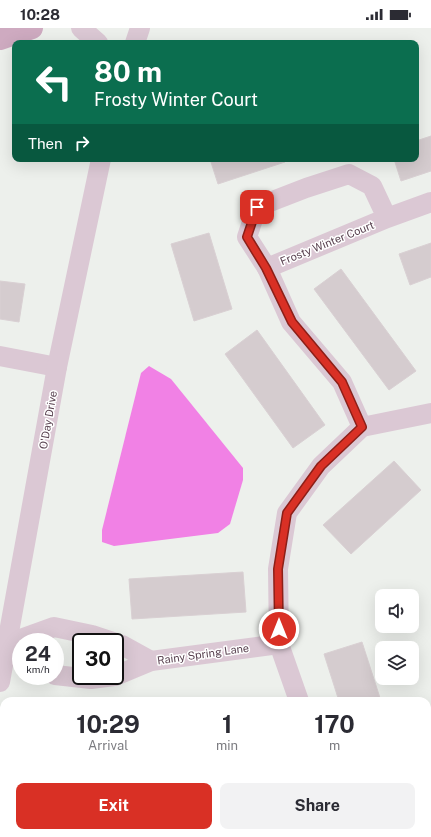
<!DOCTYPE html>
<html lang="en">
<head>
<meta charset="utf-8">
<style>
	:root { --surface:#fff; --page:#f2f2f3; --text:#2b2b33; --muted:#7c7c81; --accent:#d93025 }
	body { margin:0; font-family:"Public Sans",sans-serif; background:var(--page); color:var(--text); height:100vh; display:flex; flex-direction:column; font-size:15px; white-space:nowrap }
	* { box-sizing:border-box; margin:0 }
	p { font-size:13px; color:var(--muted) }
	.icon { flex:none; width:22px; height:22px; fill:none; stroke:currentColor; stroke-width:2; stroke-linecap:round; stroke-linejoin:round }
	.map { position:relative; flex:1; overflow:hidden }
	.drawer { position:absolute; left:0px; top:669px; width:431px; height:140px; display:flex; flex-direction:column; background:var(--surface); border-radius:12px 12px 0 0; box-shadow:0 4px 16px #0002 }
	.drawer>* { flex:none }
	.top-card { position:absolute; left:12px; top:12px; width:407px; height:122px; border-radius:8px; box-shadow:0 4px 16px #0002; background:#0b6e4f; color:#fff; overflow:hidden }
	.controls { position:absolute; left:375px; top:561px; display:grid; gap:8px }
	.controls a { display:grid; place-items:center; width:44px; height:44px; border-radius:8px; background:var(--surface); box-shadow:0 4px 16px #0002; font-size:20px }
	.speed { position:absolute; left:12px; top:605px; display:flex; gap:8px; font-size:20px; font-weight:700; text-align:center }
	.speed>* { display:grid; place-content:center; width:52px; height:52px; border-radius:50%; background:var(--surface); box-shadow:0 4px 16px #0002; line-height:1 }
	.speed small { font-size:10px; font-weight:400 }
	.speed .limit { border:2px solid #111; border-radius:6px; background:#fff; color:#111 }
	.pin { position:absolute; display:grid; place-items:center; width:34px; height:34px; color:#fff; margin:-17px; border-radius:8px; box-shadow:0 2px 6px #0006 }
	.me { position:absolute; width:44px; margin:-22px; rotate:0deg; stroke-linejoin:round; filter:drop-shadow(0 0 3px #0008) }
	.turn { display:flex; align-items:center; gap:14px; height:84px; padding:0 16px; font-size:18px }
	.turn .icon { width:52px; height:52px; stroke-width:2.5 }
	.turn b { display:block; font-size:28px; line-height:34px }
	.then { display:flex; align-items:center; height:38px; padding:0 16px; background:#0003; gap:8px; font-size:15px }
	.eta { display:flex; justify-content:space-evenly; align-items:center; height:68px; text-align:center }
	.eta b { font-size:24px; font-weight:700; line-height:28px }
	.button { display:flex; gap:8px; margin-top:auto; padding:8px 16px }
	.button a { flex:1; height:46px; border-radius:8px; background:var(--accent); color:#fff; font-size:16px; font-weight:700; line-height:46px; text-align:center }
	.button a+a { background:var(--page); color:var(--text) }
	.status { display:flex; justify-content:space-between; align-items:center; height:28px; padding:0 20px; background:var(--surface); direction:ltr }
	.status svg { height:11px; fill:currentColor }
	.map>svg:first-child { display:block }
</style>
</head>
<body>
<div class="status"><b>10:28</b><svg viewBox="0 0 49 12"><path d="M0 12V9h3v3zM5 12V6h3v6zM10 12V3h3v9zM15 12V0h3v12zM26 1h20v11H26zM47 4h2v5h-2z"/></svg></div>
<div class="map">
<svg width="431" height="809" viewBox="0 0 431 809">
	<rect width="100%" height="100%" fill="#edf0ec"/>
	<!-- water -->
	<path fill="#f181e5" d="M149,338L171,351L243,440V452L230,496L218,505L114,518L102,514V502L141,345Z"/>
	<!-- building -->
	<g fill="#d5cccf" stroke="#d9d0d3">
		<path d="M431,108V143L401,153L394,131H416V113Z"/>
		<path d="M210,131H285V134L218,156Z"/>
		<path d="M209,205L232,281L194,293L171,216Z"/>
		<path d="M431,215V249L410,257L399,226Z"/>
		<path d="M341,241L416,343L389,362L314,261Z"/>
		<path d="M0,253L25,256L19,294L0,291Z"/>
		<path d="M257,302L325,397L293,420L225,326Z"/>
		<path d="M394,433L421,462L351,526L323,497Z"/>
		<path d="M243,544L246,584L132,591L129,551Z"/>
		<path d="M362,614L381,673H339L324,626Z"/>
	</g>
	<g fill="none" stroke-linecap="round" stroke-linejoin="round">
		<!-- minor -->
		<g stroke="#dbc8d4" stroke-width="20">
			<path d="M81,0L98,15"/>
			<path d="M135,15L140,0"/>
			<path d="M387,190L372,158L349,146L306,160L257,179L247,209L267,240L387,190L431,174"/>
			<path d="M267,240L291,294L342,354L362,399"/>
			<path d="M0,328L57,339"/>
			<path d="M115,615L122,617L151,633"/>
			<path d="M7,616L54,599L92,607L113,614"/>
			<path d="M55,647L91,651L114,648"/>
			<path d="M115,648L151,633L279,616"/>
			<path d="M0,654L57,339L101,131"/>
			<path d="M299,673L279,616L278,541L287,485L321,438L362,399L431,385"/>
			<path d="M175,805L176,809"/>
			<path d="M365,809L372,806"/>
		</g>
		<!-- major -->
		<path stroke="#ceaac0" stroke-width="22" d="M0,11L32,0"/>
	</g>
	<g fill="none" stroke-linecap="round" stroke-linejoin="round">
		<!-- route casing -->
		<g stroke="#8d1f18" stroke-width="10">
			<path id="route" d="M257,179L247,209L266,240L292,294L342,354L362,399L321,438L287,485L278,541L279,601"/>
		</g>
		<!-- route -->
		<use href="#route" stroke="#d93025" stroke-width="7"/>
	</g>
	<g text-anchor="middle" stroke-width="3" stroke-linejoin="round" paint-order="stroke">
		<!-- street labels -->
		<g font-size="11" fill="#5b4452" stroke="#fff">
			<text transform="translate(327 215) rotate(-22)" y="4">Frosty Winter Court</text>
			<text transform="translate(48 392) rotate(-80)" y="4">O'Day Drive</text>
			<text transform="translate(203 626) rotate(-8)" y="4">Rainy Spring Lane</text>
		</g>
	</g>
</svg>
<div class="controls">
<a><svg class="icon" aria-label="sound" viewBox="0 0 24 24"><path d="M4 9h4l5-4v14l-5-4H4zM17 9q2 3 0 6"/></svg></a>
<a><svg class="icon" aria-label="layers" viewBox="0 0 24 24"><path d="M12 4l9 5-9 5-9-5zM3 14l9 5 9-5"/></svg></a>
</div>
<div class="speed"><div>24<small>km/h</small></div><div class="limit">30</div></div>
<div class="pin" style="left:257px;top:179px;background:#d93025"><svg class="icon" aria-label="arrive" viewBox="0 0 24 24"><path d="M6 21V4h12l-3 4 3 4H6"/></svg></div>
<svg class="me" style="left:279px;top:601px" viewBox="-20 -20 40 40"><circle r="17" fill="#d93025" stroke="#fff" stroke-width="3"/><path d="M0-11L8 9 0 5-8 9z" fill="#fff"/></svg>
<div class="top-card">
<div class="turn"><svg class="icon" aria-label="left" viewBox="0 0 24 24"><path d="M17 20v-9H6M10 6l-5 5 5 5"/></svg><div><b>80 m</b>Frosty Winter Court</div></div>
<div class="then">Then<svg class="icon" aria-label="right" viewBox="0 0 24 24"><path d="M7 20v-9h11M14 6l5 5-5 5"/></svg></div>
</div>
<section class="drawer">
<div class="eta">
<div><b>10:29</b><p>Arrival</p></div>
<div><b>1</b><p>min</p></div>
<div><b>170</b><p>m</p></div>
</div>
<div class="button"><a>Exit</a><a>Share</a></div>
</section>
</div>
</body>
</html>
